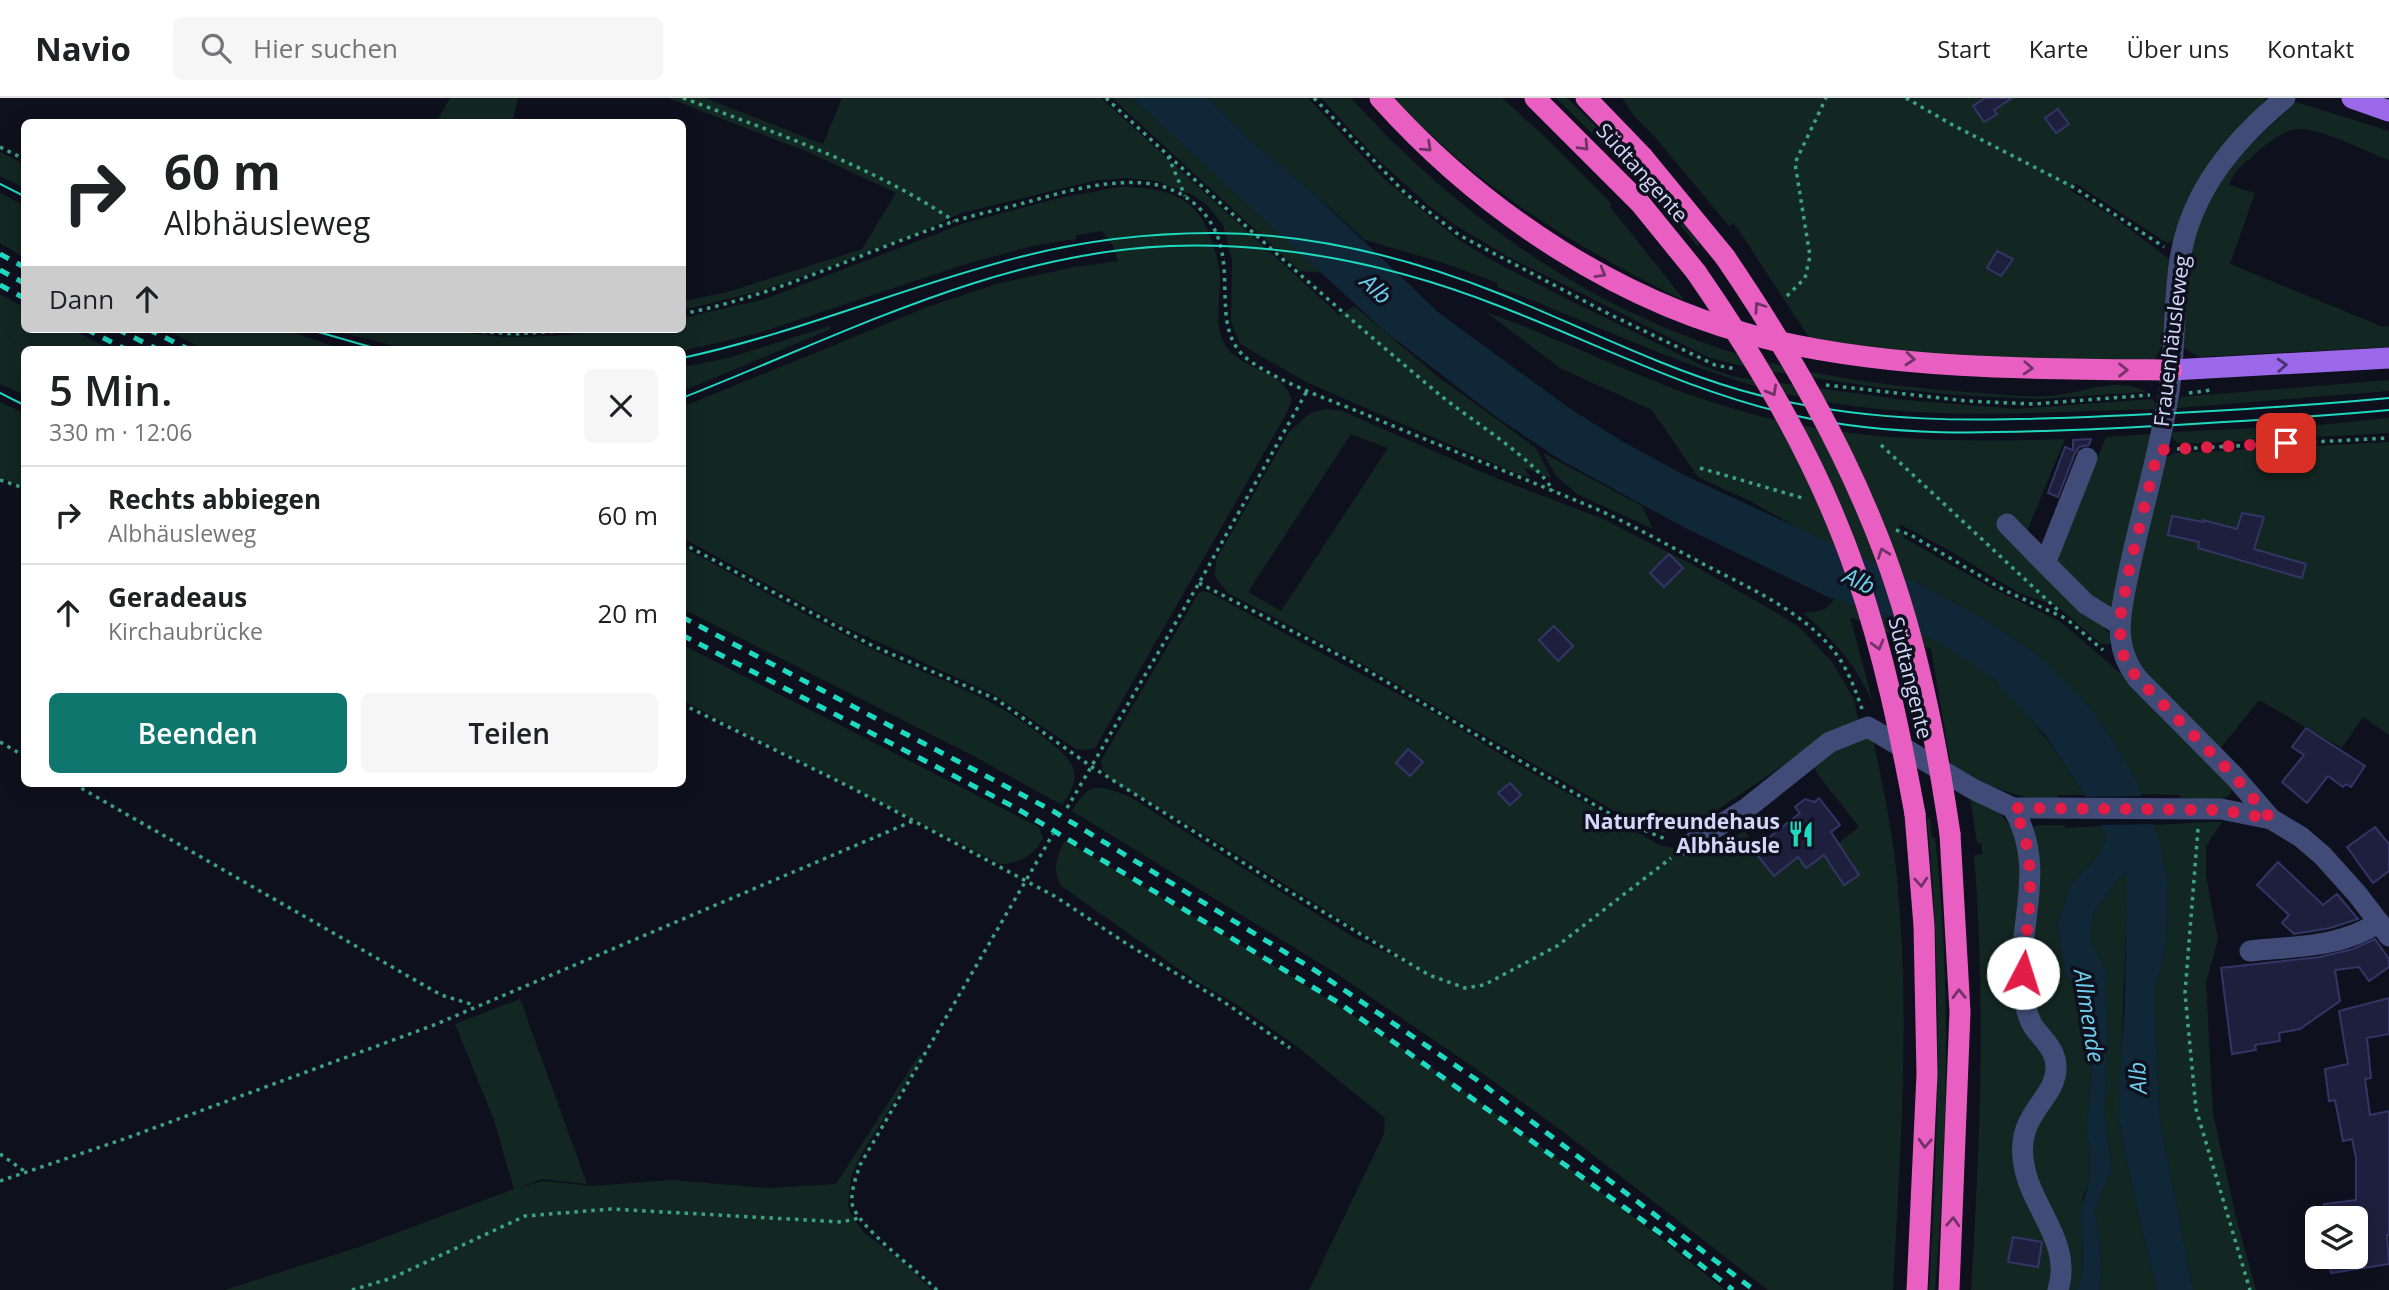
<!DOCTYPE html>
<html lang="de">
<head>
<meta charset="utf-8">
<style>
	:root { --surface:#fff; --page:#f6f6f6; --text:#202124; --muted:#757577; --line:#e0e0e0; --accent:#0f766e }
	body { margin:0; font-family:"Open Sans",sans-serif; background:var(--page); color:var(--text); height:100vh; display:flex; flex-direction:column; font-size:26px; white-space:nowrap }
	* { box-sizing:border-box; margin:0 }
	p { font-size:23px; color:var(--muted) }
	.icon { flex:none; width:38px; height:38px; fill:none; stroke:currentColor; stroke-width:2; stroke-linecap:round; stroke-linejoin:round }
	.map { position:relative; flex:1; overflow:hidden }
	.drawer { position:absolute; left:21px; top:248px; width:665px; height:441px; display:flex; flex-direction:column; background:var(--surface); border-radius:10px; box-shadow:0 4px 18px #0003 }
	.drawer>* { flex:none }
	.hud { position:absolute; left:21px; top:21px; width:665px; height:214px; border-radius:10px; box-shadow:0 4px 18px #0003; background:#fff; color:var(--text); overflow:hidden }
	.controls { position:absolute; left:2305px; top:1108px; display:grid; gap:14px }
	.controls a { display:grid; place-items:center; width:63px; height:63px; border-radius:10px; background:var(--surface); box-shadow:0 4px 18px #0003; font-size:35px }
	.pin { position:absolute; display:grid; place-items:center; width:60px; height:60px; color:#fff; margin:-30px; border-radius:14px; box-shadow:0 4px 10px #0006 }
	.me { position:absolute; width:77px; margin:-38px; rotate:5deg; stroke-linejoin:round; filter:drop-shadow(0 0 5px #0008) }
	.turn { display:flex; align-items:center; gap:24px; height:147px; padding:0 28px; font-size:32px }
	.turn .icon { width:91px; height:91px; stroke-width:2.5 }
	.turn b { display:block; font-size:49px; line-height:60px }
	.then { display:flex; align-items:center; height:66px; padding:0 28px; background:#0003; gap:14px; font-size:26px }
	.round { display:grid; place-items:center; flex:none; width:74px; height:74px; border-radius:10px; background:var(--page) }
	.summary { display:flex; align-items:center; justify-content:space-between; height:119px; padding:0 28px }
	h1 { font-size:42px; font-weight:600; line-height:52px }
	.action { display:flex; gap:14px; margin-top:auto; padding:14px 28px }
	.action a { flex:1; height:80px; border-radius:10px; background:var(--accent); color:#fff; font-size:28px; font-weight:600; line-height:80px; text-align:center }
	.action a+a { background:var(--page); color:var(--text) }
	ul { padding:0; list-style:none }
	li { display:flex; align-items:center; gap:21px; height:98px; padding:0 28px; border-top:2px solid var(--line) }
	li div { flex:1 }
	li b { display:block; font-size:26px }
	li em { font-style:normal }
	header { display:flex; align-items:center; gap:42px; box-sizing:border-box; height:98px; padding:0 35px; background:var(--surface); border-bottom:2px solid var(--line) }
	header strong { font-size:33px }
	nav { display:flex; gap:38px; margin-inline-start:auto; font-size:24px }
	.search { width:490px; height:63px; background:var(--page); display:flex; align-items:center; gap:18px; box-sizing:border-box; padding:0 24px; border-radius:10px; color:var(--muted); font-size:26px }
	.map>svg:first-child { display:block }
</style>
</head>
<body>
<header>
<strong>Navio</strong>
<div class="search"><svg class="icon" aria-label="search" viewBox="0 0 24 24"><circle cx="10" cy="10" r="6"/><path d="M15 15l6 6"/></svg>Hier suchen</div>
<nav><a>Start</a><a>Karte</a><a>Über uns</a><a>Kontakt</a></nav>
</header>
<div class="map">
<svg width="2389" height="1192" viewBox="0 0 2389 1192">
	<rect width="100%" height="100%" fill="#0f101e"/>
	<!-- green -->
	<g fill="#132722" fill-rule="evenodd">
		<path d="M450,0H518L513,22C504,27 489,26 481,21L478,24H436Z"/>
		<path d="M668,0H705L823,46L842,0H1101L1339,217L1354,208L1437,278L1536,350L1551,380L1523,369L1531,379L1522,378L1306,284L1240,246L1231,223L1232,162L1223,127L1207,107L1193,97L1157,83L1125,80L1097,82L961,115L921,134L796,181L756,194L683,212V203L724,195L862,151L896,95L808,54Z"/>
		<path d="M1112,0H1132L1323,175L1300,173Z"/>
		<path d="M1208,0H1308L1383,80L1456,140L1493,163L1569,202L1701,267L1735,279L1905,302L2016,311L2153,301L2156,311C2034,314 1911,325 1791,297C1689,274 1595,225 1497,189L1498,185L1444,165L1365,142L1309,91L1252,44Z"/>
		<path d="M1321,0H1351C1446,105 1564,194 1699,243C1789,276 1889,289 1984,295C2005,297 2027,299 2048,298C2075,297 2121,277 2146,294L2037,301L1956,297L1875,289L1755,271L1710,260L1507,158L1452,125L1428,107L1376,60Z"/>
		<path d="M1394,0H1502L1540,34L1612,106L1610,109L1685,203C1577,150 1476,89 1394,0Z"/>
		<path d="M1556,0H1567C1615,45 1658,94 1699,145L1698,149L1665,108L1661,111L1619,62Z"/>
		<path d="M1622,0H2264L2265,6L2179,140L2167,145L2075,85L2070,92L2115,120L2169,161L2171,168L2165,241L2154,264L1927,258L1810,241L1734,125L1729,128L1654,38L1634,18Z"/>
		<path d="M2296,4L2389,33V62C2364,53 2326,32 2300,31C2284,31 2269,44 2257,54C2246,64 2233,73 2229,87L2255,95L2230,166L2383,229L2389,228V249L2199,259L2184,250L2186,178L2197,126L2226,69Z"/>
		<path d="M0,54L24,66V90L0,78Z"/>
		<path d="M1119,89C1164,89 1198,97 1212,144C1216,156 1220,168 1220,181C1220,201 1214,227 1224,245C1239,273 1284,271 1292,302L1285,318L1099,643L1095,650L1087,652L1076,651L995,597L839,526L683,440L682,309L930,208L1000,185L1075,169L1118,163L1113,148L1102,133L1076,137V141L1036,147L966,166L762,234L683,253L411,252L328,231H425L506,239L555,238L620,231H682L683,220L765,201L965,125L1059,100Z"/>
		<path d="M0,95L24,107V160L0,145Z"/>
		<path d="M0,196L24,209V231H70L112,252H24V297L0,286Z"/>
		<path d="M1486,214C1564,242 1638,281 1718,306C1831,343 1948,345 2065,341L2022,445L2109,535L2113,544L2108,547L2100,545L2057,508L2019,495L1947,451L1899,426L1904,440L1990,489L2061,524L2128,582L2232,691L2230,697L2220,702L2182,703L2180,697L2141,696L2111,639L2081,599L1989,524L1926,489L1809,436L1748,402L1698,379L1652,312L1560,270Z"/>
		<path d="M830,228L831,231L683,293V269L728,260Z"/>
		<path d="M164,231H284L344,252H206Z"/>
		<path d="M2389,282V293L2177,310L2180,299Z"/>
		<path d="M0,304L24,315V389L0,380Z"/>
		<path d="M1326,311L1342,313L1491,378L1603,421L1693,467L1775,514L1800,530L1832,564L1854,601L1858,622L1794,660L1695,727C1664,743 1647,730 1618,715L1362,566L1228,495L1215,479L1216,462L1289,334L1310,315ZM1351,336L1388,350L1281,513L1248,494Z"/>
		<path d="M2389,320V335L2183,346L2177,345L2172,339L2173,334L2319,327Z"/>
		<path d="M2151,336L2114,507L2110,513L2056,467L2106,339Z"/>
		<path d="M2389,344V637L2363,619L2342,650L2259,602L2220,651L2140,571L2131,555V505L2165,360L2175,355Z"/>
		<path d="M1543,355L1642,408L1653,431L1577,396L1556,378Z"/>
		<path d="M683,449C742,481 801,515 862,546C922,577 983,592 1038,635C1050,644 1065,654 1072,668C1079,683 1070,695 1062,707L970,656L683,511Z"/>
		<path d="M1202,493L1210,495L1439,618L1510,662L1659,747L1687,753L1708,745H1730L1743,732L1757,749L1753,752L1774,778L1798,759L1807,770L1859,729L1816,674L1815,666L1821,658L1872,638C1883,688 1894,740 1898,791C1910,924 1900,1059 1893,1192H1768L1566,1036L1482,975L1331,872L1072,713C1089,682 1100,687 1130,699L1353,839L1417,869L1206,737L1111,682L1102,671L1101,663L1106,654L1198,496Z"/>
		<path d="M1834,501C1889,521 1952,541 1996,583C2031,617 2058,656 2084,697H2058V703C2010,699 1993,690 1951,668L1931,551L1850,519L1873,605C1857,568 1833,541 1803,515C1816,514 1827,514 1834,501Z"/>
		<path d="M683,547L1039,729L1043,741C1032,758 1021,765 1001,766L683,603Z"/>
		<path d="M1970,698L1995,710L2020,739L2019,844L2051,970L2024,1019L2054,1160L2050,1192H1971C1980,1047 1986,902 1974,757L1982,756V746L1977,745Z"/>
		<path d="M1930,720L1932,739L1935,740C1952,890 1947,1041 1935,1192H1929C1939,1035 1943,878 1927,721Z"/>
		<path d="M2210,724H2222L2206,748V778L2218,841L2206,884L2213,1015L2235,1115L2256,1192H2193L2159,1016L2155,893L2166,847L2168,783L2153,727Z"/>
		<path d="M2038,727H2064L2066,730L2103,728L2107,739L2096,760L2071,786L2057,827L2065,873L2083,901L2093,950L2087,1030L2090,1060L2089,1084L2083,1099L2082,1177L2076,1192H2062L2034,1086L2029,1035L2058,983L2031,912L2033,729Z"/>
		<path d="M1065,743C1160,798 1254,854 1346,913C1477,998 1603,1093 1725,1192H1309L1384,1036L1385,1020L1299,950L1236,906L1193,881L1060,787C1053,771 1056,759 1065,743Z"/>
		<path d="M2128,775L2119,1019L2123,1046L2156,1192H2100L2102,1163L2095,1111L2112,1071L2104,1012L2108,954L2106,873L2089,843L2094,814L2121,777Z"/>
		<path d="M520,901L587,1086L542,1081L517,1090L543,1083L592,1088L672,1082L768,1090L836,1086L919,957L922,958L861,1057L851,1079L848,1107L851,1117L864,1135L902,1163L932,1192H225L359,1149L514,1091L494,1022L455,926Z"/>
	</g>
	<!-- water -->
	<path fill="#0f2737" d="M1132,0H1208L1252,44L1309,91L1439,215L1569,310L1620,342L1686,378L1926,489L1989,524L2044,562L2081,599L2111,639L2136,683L2158,738L2168,783L2166,847L2155,893L2159,1016L2193,1192H2156L2123,1046L2119,1019L2120,971L2125,904L2127,775L2121,777L2094,814L2090,843L2106,873L2108,954L2104,1012L2112,1072L2095,1111L2102,1163L2100,1192H2076L2082,1177L2083,1157L2080,1115L2089,1084L2090,1060L2087,1030L2093,950L2083,901L2065,873L2057,827L2071,786L2096,760L2107,739L2082,693L2044,636L1994,581L1942,546L1898,524L1826,498L1685,430L1559,361L1495,318L1382,231Z"/>
	<!-- pier -->
	<path fill="#0f101e" d="M2145,698L2157,726L2098,727L2081,699Z"/>
	<!-- building -->
	<g fill="#1e1f3d" stroke="#333566" stroke-width="2">
		<path d="M1985,0H2012L1994,12L1997,16L1984,24L1973,8Z"/>
		<path d="M2058,11L2069,26L2056,35L2045,20Z"/>
		<path d="M1997,153L2013,161L2001,178L1987,170Z"/>
		<path d="M2091,341L2089,347L2079,349L2075,355L2058,399L2048,395L2065,349L2073,352V342Z"/>
		<path d="M2242,415L2264,419L2254,451L2306,466L2302,480L2198,450L2199,444L2168,437L2172,418L2203,424V422L2237,431Z"/>
		<path d="M1669,456L1683,470L1664,489L1650,475Z"/>
		<path d="M1554,528L1573,548L1558,563L1539,542Z"/>
		<path d="M2306,630L2365,668L2351,689L2346,686L2343,689L2328,678L2307,705L2282,684L2304,657L2292,649Z"/>
		<path d="M1408,651L1423,664L1410,678L1396,665Z"/>
		<path d="M1510,685L1521,697L1510,707L1498,695Z"/>
		<path d="M1819,700L1840,727L1831,734L1859,777L1844,787L1824,757L1806,770L1798,759L1774,778L1753,752L1800,715L1795,709L1805,701L1815,704Z"/>
		<path d="M2375,729L2389,746V773L2373,785L2347,749Z"/>
		<path d="M2278,764L2323,807L2337,796L2358,821L2330,830L2294,836L2282,825L2289,817L2257,787Z"/>
		<path d="M2375,841L2389,861V869L2369,883L2359,869L2335,872L2340,903L2300,931L2279,935L2280,943L2255,947L2256,952L2232,956L2221,870L2320,859L2353,851Z"/>
		<path d="M2389,900V936L2367,940L2371,980L2365,981L2370,1017L2389,1013V1137H2387L2389,1166L2331,1175L2328,1158H2356V1120H2326L2324,1106L2356,1102V1060L2352,1041L2343,1043L2335,1002L2329,1003L2325,971L2348,966L2339,913Z"/>
		<path d="M2013,1139L2042,1144L2038,1169L2008,1164Z"/>
	</g>
	<g fill="none" stroke-linecap="round" stroke-linejoin="round">
		<!-- path -->
		<g stroke="#3da284" stroke-width="3.5" stroke-dasharray="3.5 5" stroke-linecap="butt">
			<path d="M683,0C776,35 871,67 954,123"/>
			<path d="M1106,0C1215,101 1326,202 1440,297C1468,320 1539,364 1553,393"/>
			<path d="M1314,0L1406,96L1459,137L1609,216L1715,267L1736,271"/>
			<path d="M1906,0L1949,25L2075,90L2164,149"/>
			<path d="M0,49L24,61"/>
			<path d="M1168,58L1185,98"/>
			<path d="M1787,198L1805,180L1810,158L1795,65L1826,0"/>
			<path d="M682,216C779,197 862,154 955,123C977,116 1001,111 1024,105C1063,94 1103,82 1144,85C1165,87 1181,94 1196,107C1250,156 1201,228 1250,263C1283,286 1330,302 1367,317C1442,349 1519,378 1594,410C1633,427 1671,449 1709,469C1750,490 1798,512 1829,547C1846,566 1854,588 1862,611"/>
			<path d="M448,231L514,236L591,231"/>
			<path d="M1826,287L1967,303L2033,306L2150,297"/>
			<path d="M2189,295L2212,292"/>
			<path d="M1881,347L2061,515"/>
			<path d="M2177,351L2389,340"/>
			<path d="M1700,370L1806,401"/>
			<path d="M0,382L24,390"/>
			<path d="M1896,432L1911,437L2004,492L2069,522"/>
			<path d="M682,445L873,548L996,601L1092,669L1280,788L1429,877L1465,890L1484,887L1557,848L1671,760"/>
			<path d="M1199,485L1358,567L1622,723L1668,742"/>
			<path d="M2069,523L2103,552"/>
			<path d="M682,606L854,691L1056,799L1127,846L1224,904L1290,950"/>
			<path d="M0,644L24,658"/>
			<path d="M74,686L441,897L474,907"/>
			<path d="M1067,710L1199,485L1307,293"/>
			<path d="M2198,731L2185,895L2196,1011L2250,1192"/>
			<path d="M0,1056L27,1075"/>
			<path d="M0,1083L124,1041L434,927L913,723"/>
			<path d="M352,1192L392,1180L525,1118L611,1111L842,1124L859,1120"/>
			<path d="M937,1192C918,1173 855,1127 852,1105C851,1092 856,1079 860,1067L1053,736"/>
		</g>
		<!-- minor -->
		<g stroke="#404b77" stroke-width="21">
			<path d="M2285,0C2234,42 2191,93 2180,161C2173,207 2176,254 2168,300C2157,367 2136,431 2124,498C2118,528 2117,554 2137,580L2234,678L2271,721L2301,739L2323,758L2358,797L2389,838"/>
			<path d="M2087,360L2047,461V467L2086,506L2119,526"/>
			<path d="M2007,426L2047,467"/>
			<path d="M2013,710C2050,774 2013,832 2024,898C2025,908 2028,919 2033,928C2042,941 2056,951 2056,969C2057,1002 2014,1015 2024,1067C2031,1110 2073,1145 2058,1192"/>
			<path d="M1687,748L1747,710L1830,644L1868,629L1973,691L2013,710L2221,711L2271,721"/>
			<path d="M2250,853C2295,848 2341,850 2379,824"/>
		</g>
		<!-- major -->
		<g stroke="#9b68ea" stroke-width="21">
			<path d="M2352,0L2389,13"/>
			<path d="M2172,272L2389,260"/>
		</g>
		<!-- highway -->
		<g stroke="#e95ec1" stroke-width="21">
			<path d="M1380,0C1483,115 1624,209 1776,243C1903,272 2041,271 2172,272"/>
			<path d="M1535,0L1640,105L1696,174"/>
			<path d="M1586,0L1642,58L1725,159"/>
			<path d="M1915,716L1924,828L1927,976L1917,1192"/>
			<path d="M1949,1192L1960,914L1950,736"/>
		</g>
		<!-- tram -->
		<g stroke="#1edac1" stroke-width="2">
			<path d="M0,86L24,98"/>
			<path d="M308,231L381,252"/>
			<path d="M682,260C798,235 906,188 1020,159C1082,143 1147,135 1212,135C1312,135 1411,160 1503,197C1582,229 1658,268 1740,292C1861,327 1984,324 2108,318C2202,314 2295,309 2389,300"/>
			<path d="M0,295L24,307"/>
			<path d="M682,300C841,238 996,155 1170,148C1284,144 1392,166 1499,208C1598,246 1692,295 1797,318C1896,340 1997,335 2097,331C2195,326 2292,321 2389,312"/>
		</g>
		<!-- rail -->
		<g stroke="#1edac1" stroke-width="5" stroke-dasharray="10 9" stroke-linecap="butt">
			<path d="M0,156L24,169"/>
			<path d="M0,172L24,185"/>
			<path d="M0,187L24,200"/>
			<path d="M86,231L127,252"/>
			<path d="M117,231L159,252"/>
			<path d="M148,231L190,252"/>
			<path d="M682,519L1053,713L1316,873L1477,982L1754,1192"/>
			<path d="M682,537L1016,710L1339,905L1660,1135L1733,1192"/>
		</g>
		<!-- highway-bridge -->
		<g stroke="#e95ec1" stroke-width="21">
			<path d="M1725,159C1789,253 1845,350 1885,457C1918,547 1936,642 1950,736"/>
			<path d="M1696,174C1761,268 1820,369 1857,478C1884,556 1900,635 1915,716"/>
		</g>
	</g>
	<!-- one-way arrows -->
	<defs><path id="oneway-chevron" d="M-2-3.5L2.5 0L-2 3.5" fill="none" stroke-width="1.6" stroke-linecap="round" stroke-linejoin="round" transform="scale(1.75)"/></defs>
	<g stroke="#713367">
		<use href="#oneway-chevron" transform="translate(1584 48) rotate(46)"/>
		<use href="#oneway-chevron" transform="translate(1427 49) rotate(43)"/>
		<use href="#oneway-chevron" transform="translate(1601 175) rotate(30)"/>
		<use href="#oneway-chevron" transform="translate(1759 209) rotate(-124)"/>
		<use href="#oneway-chevron" transform="translate(1910 261) rotate(5)"/>
		<use href="#oneway-chevron" transform="translate(2028 270) rotate(3)"/>
		<use href="#oneway-chevron" transform="translate(2123 272)"/>
		<use href="#oneway-chevron" transform="translate(1772 293) rotate(61)"/>
		<use href="#oneway-chevron" transform="translate(1883 455) rotate(-110)"/>
		<use href="#oneway-chevron" transform="translate(1878 547) rotate(75)"/>
		<use href="#oneway-chevron" transform="translate(1921 784) rotate(86)"/>
		<use href="#oneway-chevron" transform="translate(1959 896) rotate(-91)"/>
		<use href="#oneway-chevron" transform="translate(1925 1045) rotate(93)"/>
		<use href="#oneway-chevron" transform="translate(1953 1124) rotate(-87)"/>
	</g>
	<use stroke="#473370" href="#oneway-chevron" transform="translate(2282 267) rotate(-3)"/>
	<g fill="none" stroke-linecap="round" stroke-linejoin="round">
		<!-- route -->
		<path stroke="#e11d48" stroke-width="12" stroke-dasharray="0 21.6" d="M2023,875C2027,820 2041,760 2013,710L2221,712L2271,721L2234,678L2137,580L2124,561L2119,526L2129,472L2158,352L2286,345"/>
	</g>
	<!-- icons -->
	<defs>
		<g id="restaurant-bare" transform="scale(2.1)"><path d="M-5-6h1v4h1v-4h1v4h1v-4h1v5L-1.5 .5V6h-2V.5L-5-1ZM5-6V6H3V1.5H1.5Q1.5-4 5-6Z" fill="#1edac1" stroke="#0f101e" stroke-width="2.5" paint-order="stroke"/></g>
	</defs>
	<g fill-rule="evenodd">
		<use href="#restaurant-bare" x="1801" y="736"/>
	</g>
	<g text-anchor="middle" stroke-width="7" stroke-linejoin="round" paint-order="stroke">
		<!-- street labels -->
		<g font-size="21" fill="#d3d7f9" stroke="#0f101e">
			<text transform="translate(1642 75) rotate(48)" y="7">Südtangente</text>
			<text transform="translate(2172 243) rotate(-83)" y="7">Frauenhäusleweg</text>
			<text transform="translate(1910 580) rotate(76)" y="7">Südtangente</text>
		</g>
		<!-- poi labels -->
		<g font-size="21" font-weight="bold" fill="#d3d7f9" stroke="#0f101e" text-anchor="end">
			<text x="1780" y="731">Naturfreundehaus<tspan x="1780" dy="24">Albhäusle</tspan></text>
		</g>
		<!-- water labels -->
		<g font-size="23" font-style="italic" fill="#6eceeb" stroke="#0f101e">
			<text transform="translate(1376 191) rotate(43)" y="8">Alb</text>
			<text transform="translate(1859 483) rotate(25)" y="8">Alb</text>
			<text transform="translate(2089 918) rotate(81)" y="8">Allmende</text>
			<text transform="translate(2138 980) rotate(-93)" y="8">Alb</text>
		</g>
	</g>
</svg>
<div class="controls">
<a><svg class="icon" aria-label="layers" viewBox="0 0 24 24"><path d="M12 4l9 5-9 5-9-5zM3 14l9 5 9-5"/></svg></a>
</div>
<div class="pin" style="left:2286px;top:345px;background:#d93025"><svg class="icon" aria-label="arrive" viewBox="0 0 24 24"><path d="M6 21V4h12l-3 4 3 4H6"/></svg></div>
<svg class="me" style="left:2023px;top:875px" viewBox="-20 -20 40 40"><circle r="19" fill="#fff"/><path d="M0-13L10 11 0 6-10 11z" fill="#e11d48"/></svg>
<div class="hud">
<div class="turn"><svg class="icon" aria-label="right" viewBox="0 0 24 24"><path d="M7 20v-9h11M14 6l5 5-5 5"/></svg><div><b>60 m</b>Albhäusleweg</div></div>
<div class="then">Dann<svg class="icon" aria-label="ahead" viewBox="0 0 24 24"><path d="M12 20V5M6 11l6-6 6 6"/></svg></div>
</div>
<section class="drawer">
<div class="summary"><div><h1>5 Min.</h1><p>330 m · 12:06</p></div><a class="round"><svg class="icon" aria-label="close" viewBox="0 0 24 24"><path d="M6 6l12 12M18 6L6 18"/></svg></a></div>
<ul>
<li><svg class="icon" aria-label="right" viewBox="0 0 24 24"><path d="M7 20v-9h11M14 6l5 5-5 5"/></svg><div><b>Rechts abbiegen</b><p>Albhäusleweg</p></div><em>60 m</em></li>
<li><svg class="icon" aria-label="ahead" viewBox="0 0 24 24"><path d="M12 20V5M6 11l6-6 6 6"/></svg><div><b>Geradeaus</b><p>Kirchaubrücke</p></div><em>20 m</em></li>
</ul>
<div class="action"><a>Beenden</a><a>Teilen</a></div>
</section>
</div>
</body>
</html>
